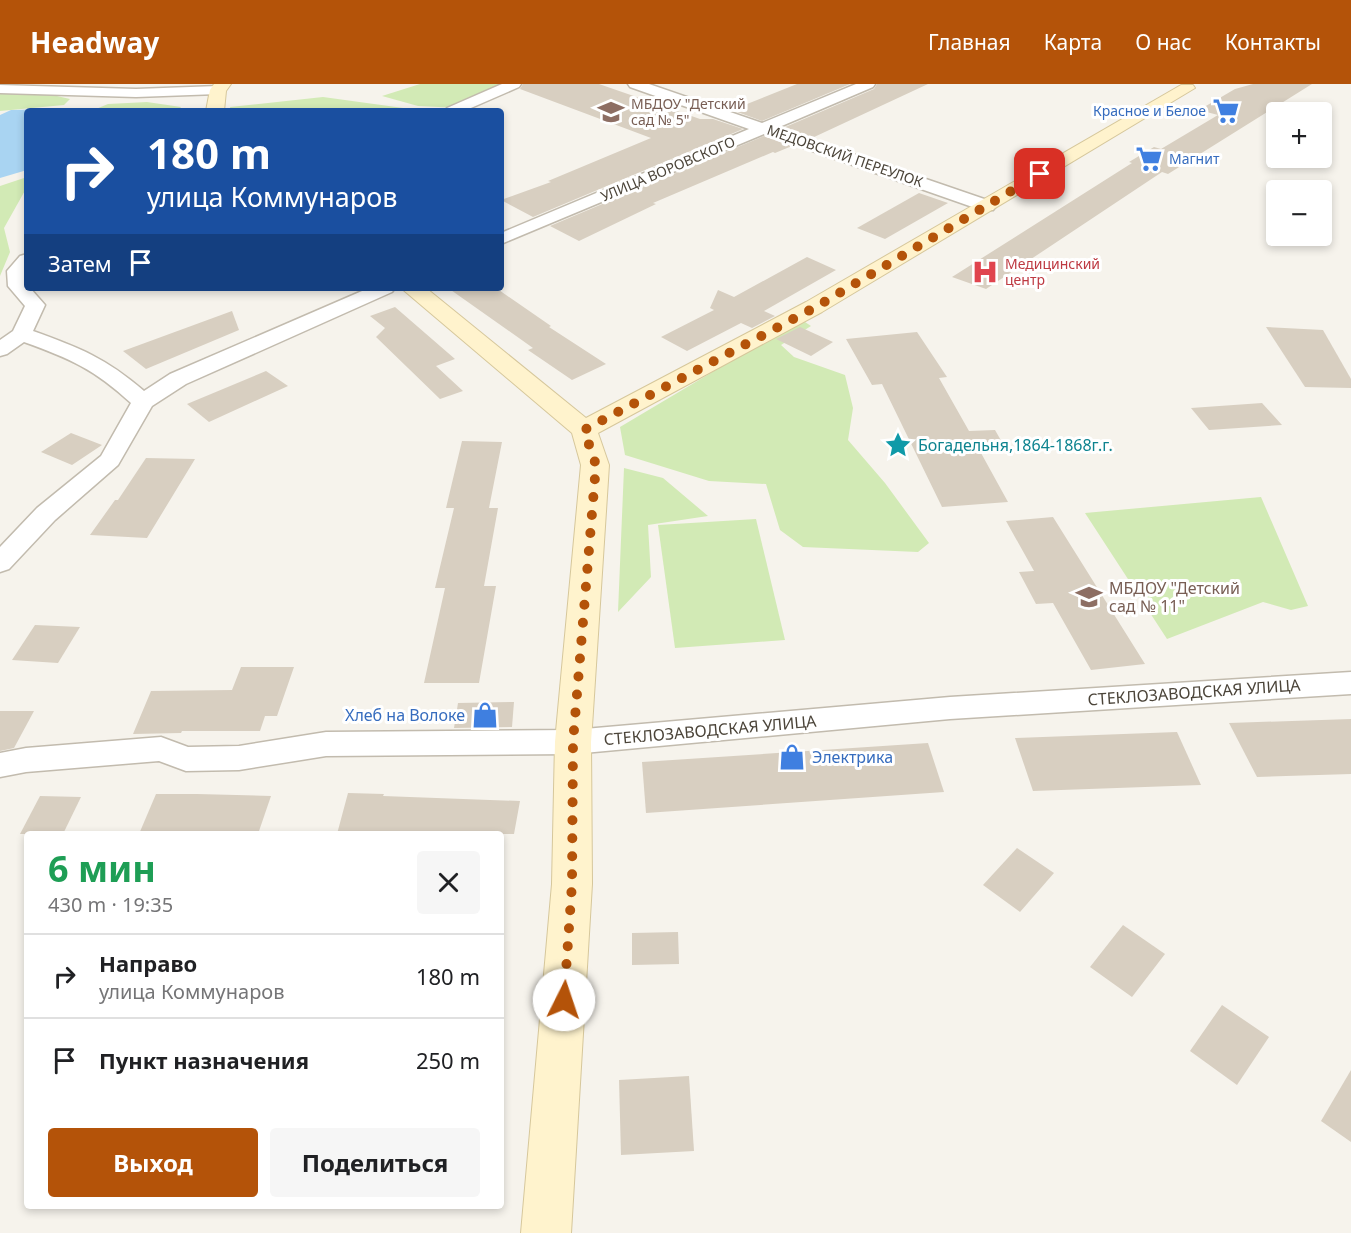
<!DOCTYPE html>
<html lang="ru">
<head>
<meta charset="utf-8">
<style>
	:root { --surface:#fff; --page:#f6f6f6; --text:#202124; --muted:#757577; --line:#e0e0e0; --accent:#b45309 }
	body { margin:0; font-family:"Noto Sans",sans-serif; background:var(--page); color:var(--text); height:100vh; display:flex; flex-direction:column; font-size:22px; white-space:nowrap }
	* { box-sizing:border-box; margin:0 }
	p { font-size:20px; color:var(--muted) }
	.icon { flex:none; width:33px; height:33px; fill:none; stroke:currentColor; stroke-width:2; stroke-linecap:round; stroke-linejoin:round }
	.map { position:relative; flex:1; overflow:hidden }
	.sheet { position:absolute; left:24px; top:747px; width:480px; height:378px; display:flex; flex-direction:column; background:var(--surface); border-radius:6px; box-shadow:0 3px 9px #0003 }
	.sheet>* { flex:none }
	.guide { position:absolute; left:24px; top:24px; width:480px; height:183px; border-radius:6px; box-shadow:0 3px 9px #0003; background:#1a4fa0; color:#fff; overflow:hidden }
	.tools { position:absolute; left:1266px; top:18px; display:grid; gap:12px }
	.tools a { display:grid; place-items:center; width:66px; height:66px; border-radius:6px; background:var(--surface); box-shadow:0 3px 9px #0003; font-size:30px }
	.pin { position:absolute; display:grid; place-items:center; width:51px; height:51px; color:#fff; margin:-26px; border-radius:12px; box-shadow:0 3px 9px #0006 }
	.me { position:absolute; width:66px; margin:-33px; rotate:4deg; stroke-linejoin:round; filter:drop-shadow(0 0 4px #0008) }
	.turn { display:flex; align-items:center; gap:21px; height:126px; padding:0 24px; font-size:27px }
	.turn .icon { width:78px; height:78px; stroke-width:2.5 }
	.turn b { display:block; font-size:42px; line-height:51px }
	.then { display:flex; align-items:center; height:57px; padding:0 24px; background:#0003; gap:12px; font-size:22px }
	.round { display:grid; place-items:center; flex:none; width:63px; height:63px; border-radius:6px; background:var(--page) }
	.summary { display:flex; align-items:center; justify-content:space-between; height:102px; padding:0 24px }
	h1 { font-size:36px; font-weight:700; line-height:45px; color:#1e9e55 }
	.cta { display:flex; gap:12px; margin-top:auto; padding:12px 24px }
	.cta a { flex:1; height:69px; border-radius:6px; background:var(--accent); color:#fff; font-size:24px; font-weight:700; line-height:69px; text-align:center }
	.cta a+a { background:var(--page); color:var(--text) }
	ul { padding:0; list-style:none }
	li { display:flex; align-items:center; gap:18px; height:84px; padding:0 24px; border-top:2px solid var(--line) }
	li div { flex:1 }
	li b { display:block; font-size:22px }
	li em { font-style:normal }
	header { display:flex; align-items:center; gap:36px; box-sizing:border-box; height:84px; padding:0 30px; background:var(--accent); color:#fff }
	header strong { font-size:28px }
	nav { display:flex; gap:33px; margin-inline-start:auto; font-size:21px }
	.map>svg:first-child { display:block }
</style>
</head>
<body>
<header>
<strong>Headway</strong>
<nav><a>Главная</a><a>Карта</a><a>О нас</a><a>Контакты</a></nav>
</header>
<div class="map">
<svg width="1351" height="1149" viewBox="0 0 1351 1149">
	<rect width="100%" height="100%" fill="#f6f3ec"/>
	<!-- green -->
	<g fill="#d2eab5">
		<path d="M420,0H511L459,24L418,22L382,12Z"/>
		<path d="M0,8L44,9L70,15L64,21L0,27Z"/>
		<path d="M323,13L425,27H231L230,23Z"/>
		<path d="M147,18L181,23L178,27H99L96,25L108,20Z"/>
		<path d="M27,93V103L4,144L10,168L0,192V102Z"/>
		<path d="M802,236L811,242L781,261L794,273L845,291L853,324L848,356L885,399L929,459L918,468L803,463L780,446L766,400L709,397L625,371L620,343L736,274L737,262Z"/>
		<path d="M624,384L663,394L708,432L648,441L651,493L618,528Z"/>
		<path d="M1261,413L1308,522L1291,526L1263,518L1167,555L1085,429Z"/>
		<path d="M756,435L785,556L675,564L658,441Z"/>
	</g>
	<!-- water -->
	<path fill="#a9d4f2" d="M63,25L86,27H27V86L0,94V31L11,26Z"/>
	<!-- building -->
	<g fill="#d8cfc1">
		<path d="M523,0H599L700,35H713L743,45L533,133L501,116L551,98L548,97L651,54L520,5Z"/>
		<path d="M797,0H850L762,37L732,26Z"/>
		<path d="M877,0H928L812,54L783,44L874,5Z"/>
		<path d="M1253,0H1312L1168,90L1162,88L986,205L952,193L1132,79L1129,78L1154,63L1161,65L1218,31L1199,26L1235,5Z"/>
		<path d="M764,52L792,62L775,69L773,68L653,119L656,120L579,157L550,142Z"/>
		<path d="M919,109L948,119L885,155L857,144Z"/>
		<path d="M807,173L836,186L764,227L775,232L752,244L741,239L687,267L661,253L714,226L710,224L718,206L734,213Z"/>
		<path d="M448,204H496L551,242L549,243L606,280L572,296L528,266L533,264Z"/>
		<path d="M395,223L455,275L436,282L463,307L440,315L376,253L385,244L370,232Z"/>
		<path d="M232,227L239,246L146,285L123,267Z"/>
		<path d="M800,243L833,258L811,272L776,255Z"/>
		<path d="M1266,243L1323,246L1351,295V304L1305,303Z"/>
		<path d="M917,248L947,293L939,294L969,347L995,346L1007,367L981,369L1008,418L942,423L882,300L872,301L846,255Z"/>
		<path d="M266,287L288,302L209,338L187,320Z"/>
		<path d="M1262,319L1282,341L1209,346L1191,324Z"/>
		<path d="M71,349L102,361L72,381L41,368Z"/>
		<path d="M462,357L502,358L489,424H498L484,502H496L479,599H424L445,504H435L454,424H446Z"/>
		<path d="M146,374L195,375L147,454L90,451L115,416H118Z"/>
		<path d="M1053,433L1145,580L1091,586L1053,519L1036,520L1019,488L1034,487L1006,437Z"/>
		<path d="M35,541L80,543L58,579L12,576Z"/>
		<path d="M241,583H294L277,632H265L260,647H182L181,649L133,650L151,607L232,606Z"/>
		<path d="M514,618L512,643L454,644L458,619Z"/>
		<path d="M0,627H34L14,664L0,667Z"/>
		<path d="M1351,635V690L1257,693L1229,639Z"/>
		<path d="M1177,648L1201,701L1033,707L1015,654Z"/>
		<path d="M928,659L944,708L646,729L642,678Z"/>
		<path d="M348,709L384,710L383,712L520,717L514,750H337Z"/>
		<path d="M156,710H197L271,712L258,750H139Z"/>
		<path d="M40,712L81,713L63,750H20Z"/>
		<path d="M1017,764L1054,789L1020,828L983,801Z"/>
		<path d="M1123,841L1165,870L1132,913L1090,883Z"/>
		<path d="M678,848L679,880L632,881V849Z"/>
		<path d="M1222,921L1269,953L1237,1001L1190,967Z"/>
		<path d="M1351,986V1058L1321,1037Z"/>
		<path d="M689,992L694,1067L621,1071L619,996Z"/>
	</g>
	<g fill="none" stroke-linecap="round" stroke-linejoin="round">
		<!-- street casing -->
		<g stroke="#c2bbae" stroke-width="3">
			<g id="street">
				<path d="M502,0H521L519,3L464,27H445L447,24Z"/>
				<path d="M628,0H649L762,39L856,0H875L873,3L777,44L993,118L996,122L993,126H981L764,50L501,160V149L749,45L630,3Z"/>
				<path d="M0,1L136,5L218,2L225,6L218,10L136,13L0,9Z"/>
				<path d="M27,170V204H30L45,221L33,247C80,264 106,274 144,307L170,290L369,204H395L392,208L186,300L152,322L118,381L55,436L9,485L0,488V463L37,424L101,372L131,319C94,285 71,275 24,258L7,270L0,272V256L13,247L25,222L8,202L7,187L20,172Z"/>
				<path d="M1351,588V610L950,635L573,670L326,672L239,686L186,687L159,677L26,688L0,693V669L26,664L161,653L188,663L239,662L326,648L573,646L950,613Z"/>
			</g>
		</g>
		<!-- secondary casing -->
		<g stroke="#d6c79b" stroke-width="2">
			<g id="secondary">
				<path d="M214,0H231L226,7L224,27H206L210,6Z"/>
				<path d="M1181,1H1193L1195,4L822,228L598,349L609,381L591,658L592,800L571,1149H521L552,800L555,658L581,381L572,349L401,204H426L586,334L806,218Z"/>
			</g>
		</g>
		<!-- street -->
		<use href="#street" fill="#fff" fill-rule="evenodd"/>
		<!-- secondary -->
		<use href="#secondary" fill="#fff3cd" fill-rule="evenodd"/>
	</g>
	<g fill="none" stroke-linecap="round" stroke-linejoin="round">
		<!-- route -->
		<path stroke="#b45309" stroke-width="10" stroke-dasharray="0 18" d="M564,916L572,800L573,658L596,381L584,346L814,224L1040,90"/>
	</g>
	<!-- icons -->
	<defs>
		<g id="supermarket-bare" transform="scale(2.07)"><path d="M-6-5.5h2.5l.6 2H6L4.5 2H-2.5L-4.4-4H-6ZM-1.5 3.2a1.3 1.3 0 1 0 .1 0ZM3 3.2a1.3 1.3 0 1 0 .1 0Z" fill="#3f7fe0" stroke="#fff" stroke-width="2.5" paint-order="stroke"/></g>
		<g id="school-bare" transform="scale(2.07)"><path d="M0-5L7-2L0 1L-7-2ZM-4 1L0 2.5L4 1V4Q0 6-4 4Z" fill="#8d6e63" stroke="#fff" stroke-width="2.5" paint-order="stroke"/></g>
		<g id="hospital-bare" transform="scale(2.07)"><path d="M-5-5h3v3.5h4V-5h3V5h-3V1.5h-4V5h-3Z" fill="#e0444e" stroke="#fff" stroke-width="2.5" paint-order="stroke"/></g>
		<g id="sight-bare" transform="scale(2.07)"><path d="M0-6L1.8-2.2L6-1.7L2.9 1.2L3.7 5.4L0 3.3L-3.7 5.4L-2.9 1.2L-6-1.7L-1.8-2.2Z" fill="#0f9aa8" stroke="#fff" stroke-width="2.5" paint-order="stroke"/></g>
		<g id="shop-bare" transform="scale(2.07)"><path d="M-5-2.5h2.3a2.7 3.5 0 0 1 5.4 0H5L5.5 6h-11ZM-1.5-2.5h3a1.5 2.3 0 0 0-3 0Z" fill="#3f7fe0" stroke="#fff" stroke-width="2.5" paint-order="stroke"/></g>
	</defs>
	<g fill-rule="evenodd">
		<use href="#supermarket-bare" x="1226" y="27"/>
		<use href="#school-bare" x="611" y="28"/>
		<use href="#supermarket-bare" x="1149" y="75"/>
		<use href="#hospital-bare" x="985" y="188"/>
		<use href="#sight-bare" x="898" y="361"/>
		<use href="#school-bare" x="1089" y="513"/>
		<use href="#shop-bare" x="485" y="631"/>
		<use href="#shop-bare" x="792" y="673"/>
	</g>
	<g text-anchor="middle" stroke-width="6" stroke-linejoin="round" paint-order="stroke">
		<!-- far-education labels -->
		<g font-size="14" fill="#785e54" stroke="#fff" text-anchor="start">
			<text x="631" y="25">МБДОУ "Детский<tspan x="631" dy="16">сад № 5"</tspan></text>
		</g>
		<!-- far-shop labels -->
		<g font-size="14" fill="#366cbe" stroke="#fff" text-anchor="end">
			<text x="1206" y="32">Красное и Белое</text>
			<text x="1169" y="80" text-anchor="start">Магнит</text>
		</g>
		<!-- far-street labels -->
		<g font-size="14" fill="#4b4439" stroke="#fff">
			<text transform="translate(845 72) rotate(19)" y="5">МЕДОВСКИЙ ПЕРЕУЛОК</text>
			<text transform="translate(668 85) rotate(-23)" y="5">УЛИЦА ВОРОВСКОГО</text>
		</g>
		<!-- far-health labels -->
		<g font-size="14" fill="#be3a42" stroke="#fff" text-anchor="start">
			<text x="1005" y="185">Медицинский<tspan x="1005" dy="16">центр</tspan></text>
		</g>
		<!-- culture labels -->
		<g font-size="16" fill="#0d838f" stroke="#fff" text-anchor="start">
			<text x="918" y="367">Богадельня,1864-1868г.г.</text>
		</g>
		<!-- education labels -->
		<g font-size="16" fill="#785e54" stroke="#fff" text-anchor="start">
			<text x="1109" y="510">МБДОУ "Детский<tspan x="1109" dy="18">сад № 11"</tspan></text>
		</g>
		<!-- street labels -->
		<g font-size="16" fill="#4b4439" stroke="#fff">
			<text transform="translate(1194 608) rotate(-4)" y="6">СТЕКЛОЗАВОДСКАЯ УЛИЦА</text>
			<text transform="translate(710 646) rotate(-5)" y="6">СТЕКЛОЗАВОДСКАЯ УЛИЦА</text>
		</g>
		<!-- shop labels -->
		<g font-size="16" fill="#366cbe" stroke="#fff" text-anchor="end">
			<text x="465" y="637">Хлеб на Волоке</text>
			<text x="812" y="679" text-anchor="start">Электрика</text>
		</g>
	</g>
</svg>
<div class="tools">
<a>+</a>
<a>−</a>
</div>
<div class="pin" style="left:1040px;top:90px;background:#d93025"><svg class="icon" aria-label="arrive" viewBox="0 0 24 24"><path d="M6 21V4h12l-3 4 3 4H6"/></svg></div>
<svg class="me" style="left:564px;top:916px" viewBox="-20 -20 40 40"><circle r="19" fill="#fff"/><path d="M0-13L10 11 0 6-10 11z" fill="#b45309"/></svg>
<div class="guide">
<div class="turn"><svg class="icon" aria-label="right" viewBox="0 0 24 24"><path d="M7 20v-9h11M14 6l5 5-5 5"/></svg><div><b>180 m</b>улица Коммунаров</div></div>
<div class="then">Затем<svg class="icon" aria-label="arrive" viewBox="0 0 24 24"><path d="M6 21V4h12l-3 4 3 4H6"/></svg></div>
</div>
<section class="sheet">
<div class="summary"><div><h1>6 мин</h1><p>430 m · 19:35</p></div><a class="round"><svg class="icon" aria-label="close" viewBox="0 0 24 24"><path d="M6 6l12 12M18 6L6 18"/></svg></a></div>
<ul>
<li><svg class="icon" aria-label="right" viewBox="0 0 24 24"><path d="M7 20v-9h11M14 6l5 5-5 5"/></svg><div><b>Направо</b><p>улица Коммунаров</p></div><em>180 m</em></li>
<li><svg class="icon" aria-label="arrive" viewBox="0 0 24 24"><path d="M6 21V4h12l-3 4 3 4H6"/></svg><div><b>Пункт назначения</b></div><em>250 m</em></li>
</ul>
<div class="cta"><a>Выход</a><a>Поделиться</a></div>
</section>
</div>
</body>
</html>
